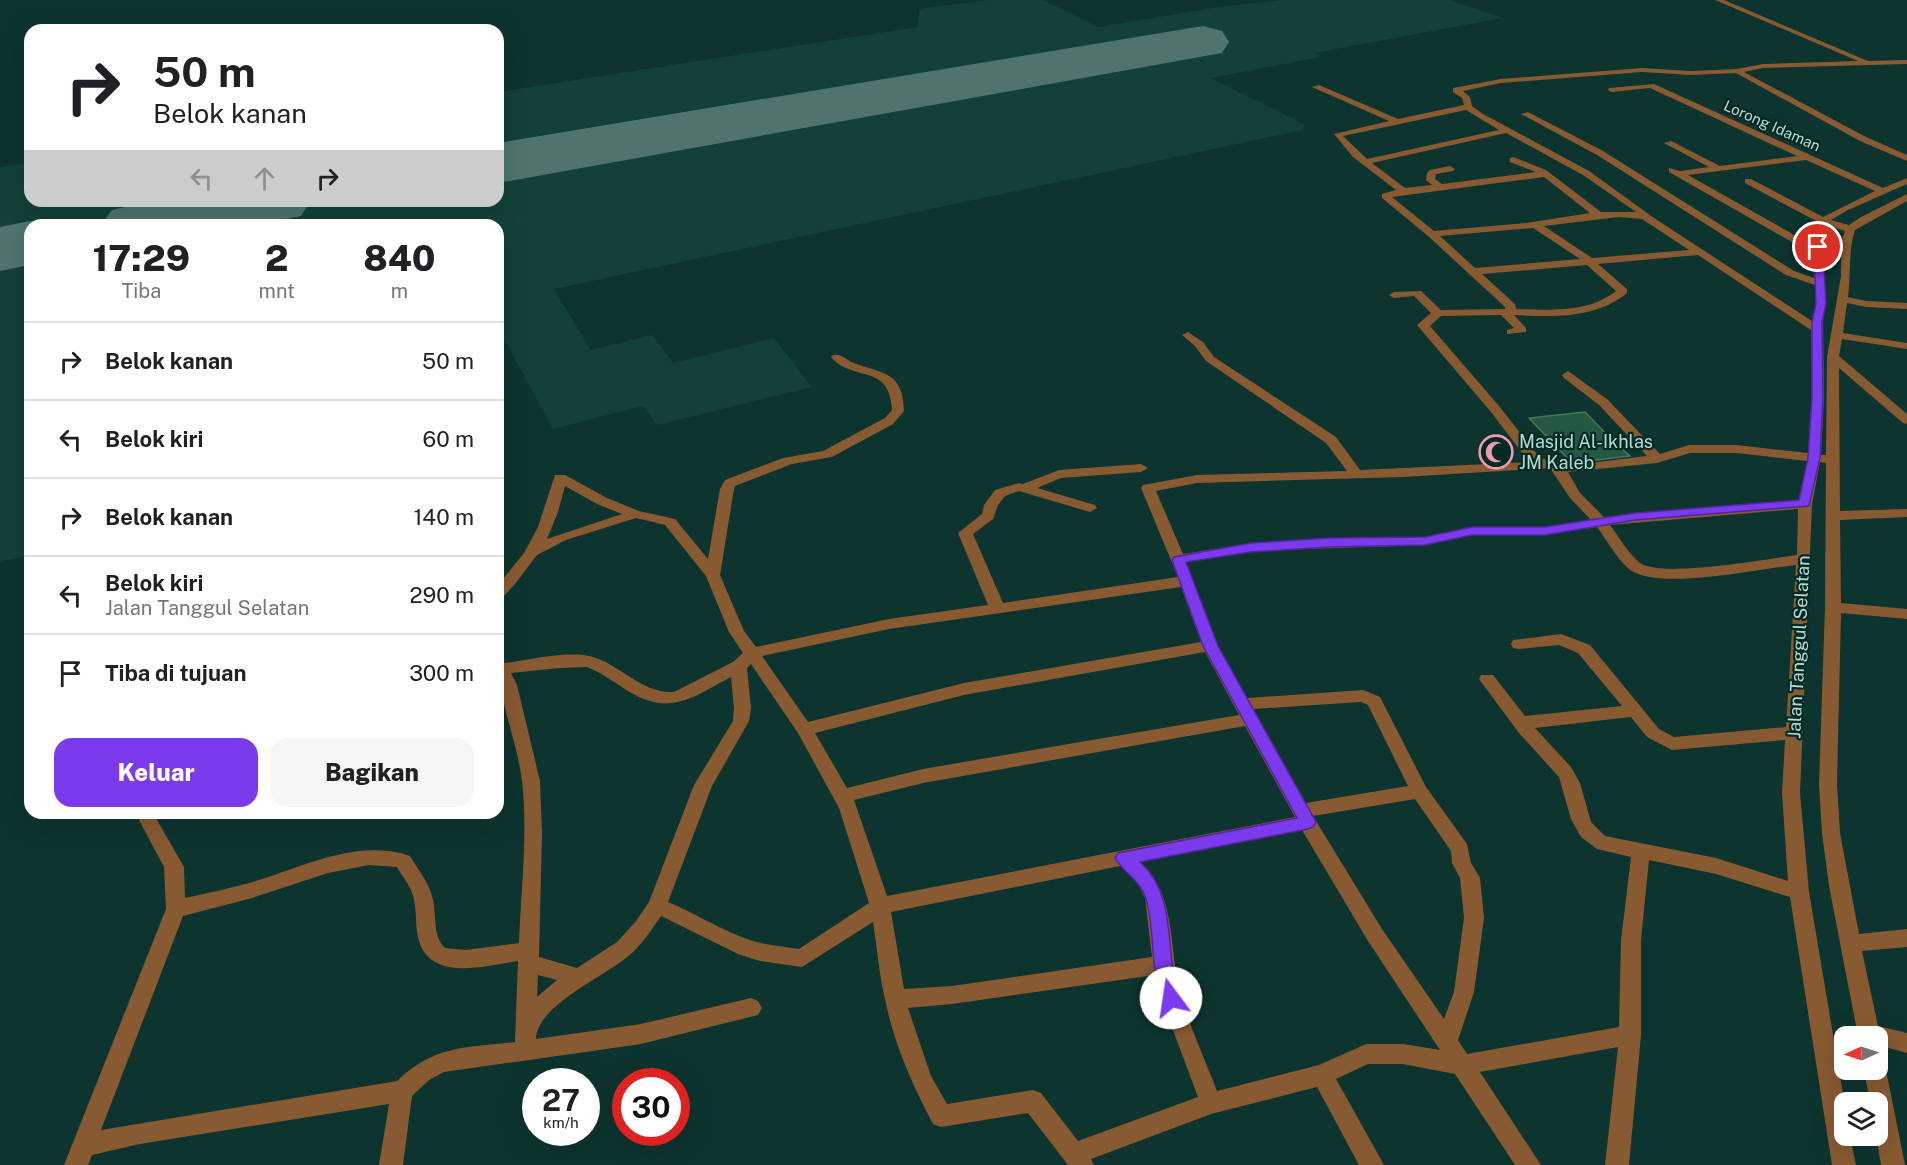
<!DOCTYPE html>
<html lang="id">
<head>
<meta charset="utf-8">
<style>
	:root { --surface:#fff; --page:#f6f6f6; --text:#202124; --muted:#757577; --line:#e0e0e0; --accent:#7c3aed }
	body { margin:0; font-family:"Public Sans",sans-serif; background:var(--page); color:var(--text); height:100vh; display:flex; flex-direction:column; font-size:22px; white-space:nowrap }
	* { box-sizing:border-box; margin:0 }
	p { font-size:20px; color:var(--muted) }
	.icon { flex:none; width:33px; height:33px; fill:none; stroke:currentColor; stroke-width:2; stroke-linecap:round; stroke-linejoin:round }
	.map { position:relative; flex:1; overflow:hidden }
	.drawer { position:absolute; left:24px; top:219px; width:480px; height:600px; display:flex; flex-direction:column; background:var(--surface); border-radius:18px; box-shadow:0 6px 24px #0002 }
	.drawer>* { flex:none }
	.hud { position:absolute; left:24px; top:24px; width:480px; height:183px; border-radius:18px; box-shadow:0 6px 24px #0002; background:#fff; color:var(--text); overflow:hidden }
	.needle { width:39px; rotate:267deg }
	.tools { position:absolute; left:1834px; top:1026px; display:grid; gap:12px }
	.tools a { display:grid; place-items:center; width:54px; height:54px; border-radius:12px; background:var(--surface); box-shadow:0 6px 24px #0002; font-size:30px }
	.speed { position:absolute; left:522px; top:1068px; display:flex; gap:12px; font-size:30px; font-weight:700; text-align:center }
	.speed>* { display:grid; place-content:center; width:78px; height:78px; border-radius:50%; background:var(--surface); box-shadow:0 6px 24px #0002; line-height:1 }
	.speed small { font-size:15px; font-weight:400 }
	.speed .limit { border:9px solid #d22; background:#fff; color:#111 }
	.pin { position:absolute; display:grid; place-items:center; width:51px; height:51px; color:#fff; margin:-26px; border:3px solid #fff; border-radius:50%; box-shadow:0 2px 6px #0007 }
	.me { position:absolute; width:66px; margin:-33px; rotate:346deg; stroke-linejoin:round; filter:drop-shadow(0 0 4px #0008) }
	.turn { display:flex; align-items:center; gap:21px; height:126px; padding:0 30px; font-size:27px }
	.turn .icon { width:78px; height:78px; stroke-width:2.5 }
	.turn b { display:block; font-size:42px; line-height:51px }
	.lanes { display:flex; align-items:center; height:57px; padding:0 30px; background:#0003; justify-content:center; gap:30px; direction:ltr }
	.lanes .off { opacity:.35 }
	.eta { display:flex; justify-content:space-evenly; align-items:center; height:102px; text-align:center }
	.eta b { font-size:36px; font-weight:800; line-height:42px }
	.primary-button { display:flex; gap:12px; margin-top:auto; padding:12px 30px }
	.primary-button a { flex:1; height:69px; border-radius:18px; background:var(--accent); color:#fff; font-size:24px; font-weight:800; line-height:69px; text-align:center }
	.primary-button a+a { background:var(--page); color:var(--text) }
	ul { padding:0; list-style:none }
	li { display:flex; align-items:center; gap:18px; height:78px; padding:0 30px; border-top:2px solid var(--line) }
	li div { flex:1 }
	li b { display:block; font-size:22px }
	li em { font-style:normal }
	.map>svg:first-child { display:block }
</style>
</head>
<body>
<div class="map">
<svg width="1907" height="1165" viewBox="0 0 1907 1165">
	<rect width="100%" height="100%" fill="#0d342e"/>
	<!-- built -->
	<path fill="#13413a" d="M988,0H1043L1098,27L1213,8L1280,0H1449L1503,18L1314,53L1321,57L1211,78L1304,124L1303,130L554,289L591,350L653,335L673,363L774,338L812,387L657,425L643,406L553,429L498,328V225H30V556L0,561V167L30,163V201H498V92L918,27L919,9Z"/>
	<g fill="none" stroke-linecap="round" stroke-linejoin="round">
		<!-- runway -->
		<g fill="#4f746e" fill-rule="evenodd">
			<path d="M1203,26L1222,31L1229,42L1222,53L498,183V143Z"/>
			<path d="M151,201H311L301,216L258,225H101L112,210Z"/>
			<path d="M30,221L47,225H30V265L0,271V227Z"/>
		</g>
	</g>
	<!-- building -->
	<path fill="#235940" stroke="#427a5f" stroke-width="1.5" d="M1585,412L1608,436L1630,456L1572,463L1529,418Z"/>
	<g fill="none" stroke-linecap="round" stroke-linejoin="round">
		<!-- minor -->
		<g fill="#875a32" fill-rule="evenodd">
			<path d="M1715,0H1724L1868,61L1907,60V64L1763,68L1744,72L1866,137L1907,155V161L1860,141L1736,73L1691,75L1642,72L1501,83L1463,91L1470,97L1472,106L1483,114L1589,171L1654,218L1812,321L1816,304L1815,285L1786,275L1597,155L1521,114L1528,112L1603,151L1794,271L1814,278L1813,254L1669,172V168L1680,171L1709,167L1664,143L1671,141L1720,166L1797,156L1650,88L1612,92L1608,90L1609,88L1654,84L1883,188L1907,178V184L1848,210L1831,220L1849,225L1861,217L1907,194V201L1855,230C1848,251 1851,275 1848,297L1866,301L1907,303V309L1866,307L1847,303L1843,333L1907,343V349L1842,339L1839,356L1907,414V424L1903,423L1839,368L1840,511L1907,509V517L1840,520L1841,603L1907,609V619L1841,613L1837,784L1840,833L1859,934L1907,929V947L1862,951L1878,1026L1907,1033V1053L1878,1045V1036H1858L1829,886L1822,833L1819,784L1825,607L1826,463L1820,462L1812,504L1800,793L1809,892L1845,1106V1136H1850L1856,1165H1832L1790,897L1716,874L1649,860L1641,940V1035L1629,1165H1605L1618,1047L1480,1072L1541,1165H1515L1455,1074L1403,1064H1368L1336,1079L1384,1165H1359L1317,1087L1211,1114L1091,1159L1094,1165H1068L1028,1113L941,1127L933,1124C912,1084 894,1044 885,999C879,974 877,947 873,922L802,967L760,961L738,954L661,916C652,929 643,943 632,953C609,975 537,1004 536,1039L641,1024L751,998L758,1001L762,1008L758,1015L641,1044L444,1072L429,1080L412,1096L403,1165H379L389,1104L140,1144L92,1155L88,1165H64L166,909L164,867L139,820L142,813H160L157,820L184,867L185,898C208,893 231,888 253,882C303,867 357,838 410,856C417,868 427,880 431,893C438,912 431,934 445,948L465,950L519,943C521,890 528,834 522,781C517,740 498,700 498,659L505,663C531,660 562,651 589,656C620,663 641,694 674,692L733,662L743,653L729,632L706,576L665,525L636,518L566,540L537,555L515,584L503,597L498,599V585L524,553L538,527L555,475H565L607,498L639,511L675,519L708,559L720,489L725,480L783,458L823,451L885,418L892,410C890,362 853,383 831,357L833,355C842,353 846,360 854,363C883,374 903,371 904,411L893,424L832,457L792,464L735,486L734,489L720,575L744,631L756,647L889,619L988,605L958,533L982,514L984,505L995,490L1019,483L1023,484L1059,470L1141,464L1148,468L1141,472L1061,478L1037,488L1095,505L1097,508L1090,512L1019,491L1005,496L998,505L993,519L973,534L1003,603L1178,577L1141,488L1143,485L1197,475L1347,471L1326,443L1206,361L1195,346L1182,335L1188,332L1203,342L1214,357L1336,437L1360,470L1529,462L1491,412L1417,325L1431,313L1414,296L1394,298L1389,295L1394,292L1421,291L1441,310L1505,309V307L1428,236L1382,198V194L1396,190L1353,157L1334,134L1389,121L1312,87L1319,85L1398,119L1464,105L1462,98L1453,92V88L1501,79L1642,68L1691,71L1737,69L1763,64L1858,61ZM1466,110L1499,130L1367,159L1343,136ZM1506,133L1583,175L1636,212H1601L1546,170L1513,157L1510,158V162L1536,172L1442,184L1435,179L1436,174L1453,171L1455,169L1450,166L1430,170L1427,173L1426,180L1432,185L1405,188L1372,163ZM1806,160L1875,191L1823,217L1751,179H1745V183L1818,222L1814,246L1688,175ZM1544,177L1590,213L1526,223L1434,231L1392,197ZM1619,217L1642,219L1689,250L1592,258L1544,226ZM1827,225L1845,231L1841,242V276L1827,357L1826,455H1821L1824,397L1823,322L1826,304L1823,253ZM1533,228L1580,259L1475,268L1440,236ZM1698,255L1811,330L1812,397L1808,453L1736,445H1689L1660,454L1607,399L1568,371L1562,375L1564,378L1599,405L1647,456L1572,465L1540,458L1499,406L1430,326L1441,316L1501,315L1514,328L1507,330V334L1526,332V328L1514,315C1553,317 1595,319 1627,293V289L1598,264ZM1587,265L1616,291C1589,313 1550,310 1516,309L1515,304L1482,274ZM1690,453H1736L1807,461L1799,500L1635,513L1604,517L1580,493L1568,472L1657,463ZM1550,468L1570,498L1591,520L1545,527H1472L1426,537L1251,543L1183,554L1156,491L1197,483L1403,477ZM565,486L597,504L622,514L547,539L558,512ZM1798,509L1797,555C1768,559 1658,579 1639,562C1628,553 1619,537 1610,525ZM1597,527C1606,539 1620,564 1632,571C1663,590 1758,569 1796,565L1786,727L1674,737L1659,729L1590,645L1561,634L1513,640L1511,644L1513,648L1519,649L1559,645L1578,653L1622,706L1525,716L1493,675H1481L1479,679L1519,733L1559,777L1571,819L1581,837L1597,849L1631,857L1621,940L1619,1027L1467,1054L1458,1040L1474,992L1484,918L1480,878L1471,863L1467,844L1426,787L1380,697L1363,690L1247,698L1218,646L1186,562L1251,551L1426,545L1472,535H1545ZM1181,587L1201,642L964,683L808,722L762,656L889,629ZM1205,652L1239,715L923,769L847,788L815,733L964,695ZM751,664L798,733L839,808L869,903L799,949C781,946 762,945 744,938C718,928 694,913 668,902L712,786L749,721L751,708L747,668ZM587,667C602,673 614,682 628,691C670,717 693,697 731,677L734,708L733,721L694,785L649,902L636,921L617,942L577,968L539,957L542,835L540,781L517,685L511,673L559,668ZM1361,702L1368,705L1408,786L1306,803L1253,709ZM1631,717L1647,737L1672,750L1785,740L1782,793L1788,881L1716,858L1605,836L1591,822L1580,783L1571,767L1535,728ZM1245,726L1295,817L887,896L854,800L923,783ZM1415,799L1451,851L1452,863L1460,878L1464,918L1454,992L1444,1019L1382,929L1313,816ZM1302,830L1368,941L1440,1050L1403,1044H1366L1319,1065L1217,1091C1205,1059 1190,1028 1181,996C1168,951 1178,897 1141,862ZM369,865L397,867C402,876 410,885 413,896C417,909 415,923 418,937C428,983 485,966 518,961L515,1042C465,1048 435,1045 397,1081L101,1130L183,916L252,898L328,873ZM1120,866L1138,884L1145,898L1152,957L952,986L904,989L891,912ZM538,975L557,980L537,997ZM1155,975L1161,998L1198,1097L1078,1141L1041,1093L1033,1090L947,1104L931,1076L908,1008L952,1004Z"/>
			<path d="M1878,1061L1883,1063L1886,1070L1905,1165H1881L1876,1136H1878V1102H1870L1864,1070H1878Z"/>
		</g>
	</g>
	<!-- route -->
	<path fill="#7c3aed" stroke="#51269a" stroke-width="1.5" d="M1818,244L1823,247L1826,304L1822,322L1823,397L1820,458L1809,506L1635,520L1545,535H1472L1425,545L1330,547L1251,552L1186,562L1218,646L1316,822L1313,827L1308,829L1140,862C1169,888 1168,927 1172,963C1174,976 1184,992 1178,1004L1171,1007L1164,1004C1149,971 1156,933 1146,899C1140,879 1124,874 1115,858L1118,853L1297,818L1203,646L1172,560L1174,557L1251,543L1330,538L1425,537L1472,527H1545L1635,513L1799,500L1808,458L1812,397V322L1816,304L1814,247Z"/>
	<!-- icons -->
	<defs>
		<g id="mosque-ring" transform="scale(1.725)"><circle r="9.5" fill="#012a24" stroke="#f19ab3" stroke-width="1.5"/><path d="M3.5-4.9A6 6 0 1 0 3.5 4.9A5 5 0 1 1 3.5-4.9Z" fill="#f19ab3"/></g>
	</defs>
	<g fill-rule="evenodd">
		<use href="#mosque-ring" x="1496" y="452"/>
	</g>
	<g text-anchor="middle" stroke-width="4.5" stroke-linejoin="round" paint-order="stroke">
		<!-- far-street labels -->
		<g font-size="15" fill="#b9dbd4" stroke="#012a24">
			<text transform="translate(1772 126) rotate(24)" y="5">Lorong Idaman</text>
		</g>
		<!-- poi labels -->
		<g font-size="18" fill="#b9dbd4" stroke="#012a24" text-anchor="start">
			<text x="1519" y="448">Masjid Al-Ikhlas<tspan x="1519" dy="21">JM Kaleb</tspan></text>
		</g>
		<!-- street labels -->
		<g font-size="18" fill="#b9dbd4" stroke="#012a24">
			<text transform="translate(1799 647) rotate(-87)" y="6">Jalan Tanggul Selatan</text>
		</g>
	</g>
</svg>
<div class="tools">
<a><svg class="needle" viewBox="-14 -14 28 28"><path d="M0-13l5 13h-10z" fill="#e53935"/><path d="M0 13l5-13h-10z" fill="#757577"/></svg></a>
<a><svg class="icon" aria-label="layers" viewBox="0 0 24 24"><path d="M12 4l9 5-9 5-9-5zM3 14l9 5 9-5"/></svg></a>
</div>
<div class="speed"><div>27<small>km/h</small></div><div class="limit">30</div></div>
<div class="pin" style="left:1818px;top:247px;background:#d93025"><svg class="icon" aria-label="arrive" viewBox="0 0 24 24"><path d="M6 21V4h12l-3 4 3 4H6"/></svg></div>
<svg class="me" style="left:1171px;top:998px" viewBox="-20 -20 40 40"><circle r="19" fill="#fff"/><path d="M0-13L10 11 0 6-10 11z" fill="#7c3aed"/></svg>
<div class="hud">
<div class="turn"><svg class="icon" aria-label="right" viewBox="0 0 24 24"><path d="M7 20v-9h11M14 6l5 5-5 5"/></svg><div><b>50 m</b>Belok kanan</div></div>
<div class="lanes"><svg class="icon off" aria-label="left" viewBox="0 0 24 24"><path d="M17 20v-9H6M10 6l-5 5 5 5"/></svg><svg class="icon off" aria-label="ahead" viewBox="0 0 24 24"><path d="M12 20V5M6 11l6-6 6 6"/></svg><svg class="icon" aria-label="right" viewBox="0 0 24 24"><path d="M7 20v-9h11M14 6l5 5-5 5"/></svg></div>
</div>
<section class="drawer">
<div class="eta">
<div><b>17:29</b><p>Tiba</p></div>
<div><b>2</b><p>mnt</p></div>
<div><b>840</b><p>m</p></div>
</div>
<ul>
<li><svg class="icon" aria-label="right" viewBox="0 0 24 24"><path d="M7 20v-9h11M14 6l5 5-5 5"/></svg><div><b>Belok kanan</b></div><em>50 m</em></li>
<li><svg class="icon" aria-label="left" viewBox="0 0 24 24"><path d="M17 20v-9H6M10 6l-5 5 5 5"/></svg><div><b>Belok kiri</b></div><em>60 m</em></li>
<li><svg class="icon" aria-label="right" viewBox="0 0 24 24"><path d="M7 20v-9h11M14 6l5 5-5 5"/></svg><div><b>Belok kanan</b></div><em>140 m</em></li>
<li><svg class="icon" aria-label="left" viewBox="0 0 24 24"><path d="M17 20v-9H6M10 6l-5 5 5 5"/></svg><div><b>Belok kiri</b><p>Jalan Tanggul Selatan</p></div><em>290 m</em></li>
<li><svg class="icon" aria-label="arrive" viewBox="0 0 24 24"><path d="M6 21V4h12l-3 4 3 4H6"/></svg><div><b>Tiba di tujuan</b></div><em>300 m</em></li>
</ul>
<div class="primary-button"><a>Keluar</a><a>Bagikan</a></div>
</section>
</div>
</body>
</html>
